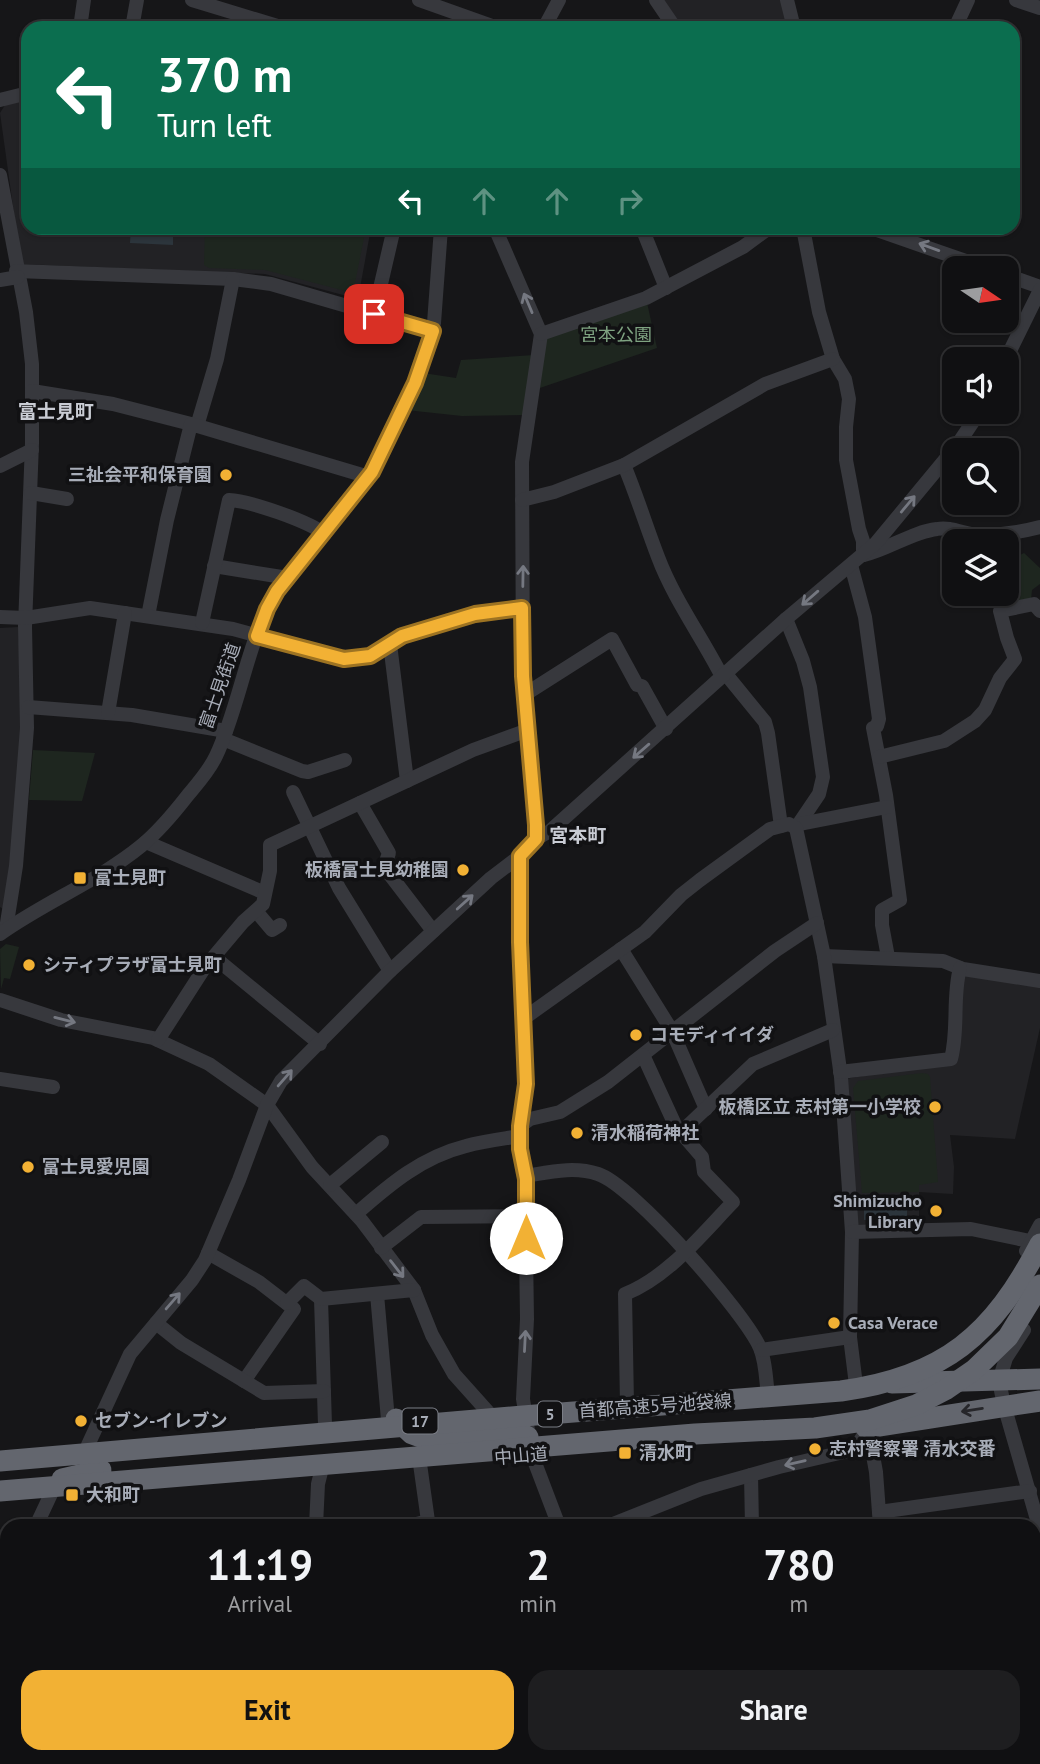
<!DOCTYPE html>
<html lang="en">
<head>
<meta charset="utf-8">
<style>
	:root { --surface:#101012; --page:#1e1e20; --text:#f1f3f6; --muted:#9c9d9f; --line:#303032; --accent:#f2b134 }
	body { margin:0; font-family:"PT Sans","Noto Sans JP",sans-serif; background:var(--page); color:var(--text); height:100vh; display:flex; flex-direction:column; font-size:26px; white-space:nowrap }
	* { box-sizing:border-box; margin:0 }
	p { font-size:23px; color:var(--muted) }
	.icon { flex:none; width:38px; height:38px; fill:none; stroke:currentColor; stroke-width:2; stroke-linecap:round; stroke-linejoin:round }
	.map { position:relative; flex:1; overflow:hidden }
	.sheet { position:absolute; left:0px; top:1519px; width:1041px; height:245px; display:flex; flex-direction:column; background:var(--surface); border-radius:21px 21px 0 0; box-shadow:0 2px 5px #0004,0 0 0 2px var(--line) }
	.sheet>* { flex:none }
	.banner { position:absolute; left:21px; top:21px; width:999px; height:214px; border-radius:21px; box-shadow:0 2px 5px #0004,0 0 0 2px var(--line); background:#0b6e4f; color:#fff; overflow:hidden }
	.needle { width:46px; rotate:103deg }
	.buttons { position:absolute; left:942px; top:256px; display:grid; gap:14px }
	.buttons a { display:grid; place-items:center; width:77px; height:77px; border-radius:14px; background:var(--surface); box-shadow:0 2px 5px #0004,0 0 0 2px var(--line); font-size:35px }
	.pin { position:absolute; display:grid; place-items:center; width:60px; height:60px; color:#fff; margin:-30px; border-radius:14px; box-shadow:0 4px 10px #0006 }
	.me { position:absolute; width:77px; margin:-38px; rotate:0deg; stroke-linejoin:round; filter:drop-shadow(0 0 5px #0008) }
	.turn { display:flex; align-items:center; gap:24px; height:147px; padding:0 21px; font-size:32px }
	.turn .icon { width:91px; height:91px; stroke-width:2.5 }
	.turn b { display:block; font-size:49px; line-height:60px }
	.lanes { display:flex; align-items:center; height:66px; padding:0 21px; background:#0003; justify-content:center; gap:35px; direction:ltr }
	.lanes .off { opacity:.35 }
	.eta { display:flex; justify-content:space-evenly; align-items:center; height:119px; text-align:center }
	.eta b { font-size:42px; font-weight:700; line-height:49px }
	.button { display:flex; gap:14px; margin-top:auto; padding:14px 21px }
	.button a { flex:1; height:80px; border-radius:21px; background:var(--accent); color:#111; font-size:28px; font-weight:700; line-height:80px; text-align:center }
	.button a+a { background:var(--page); color:var(--text) }
	.map>svg:first-child { display:block }
</style>
</head>
<body>
<div class="map">
<svg width="1040" height="1764" viewBox="0 0 1040 1764">
	<rect width="100%" height="100%" fill="#161618"/>
	<!-- built -->
	<g fill="#222225">
		<path d="M660,0H784L790,28H679Z"/>
		<path d="M28,99V228H371L358,299L265,274L21,264L0,113L5,105Z"/>
		<path d="M18,627L23,707L14,858L5,910L0,907V628Z"/>
		<path d="M961,974L1040,985V1028L1015,1139L950,1135L954,1167L953,1194L919,1192V1230L855,1225L845,1079L954,1061Z"/>
		<path d="M1040,1619V1717L1034,1720V1620Z"/>
		<path d="M866,1757H997L965,1764H866Z"/>
	</g>
	<!-- green -->
	<g fill="#1e261f">
		<path d="M205,228H358L365,233L353,293L265,270L209,268L204,265Z"/>
		<path d="M646,298L657,348L534,390L541,334Z"/>
		<path d="M534,355L526,415L462,416L406,410L423,373L456,378L461,360Z"/>
		<path d="M1024,553L1040,568V584L1032,590L1031,600L1007,605L994,597V593H1006V562Z"/>
		<path d="M33,750L95,753L82,801L29,800Z"/>
		<path d="M6,944L19,947L10,979L4,978L1,989L0,949Z"/>
		<path d="M922,1073L928,1074L930,1077L938,1182L919,1185V1192L862,1193L853,1088L858,1081Z"/>
	</g>
	<!-- water -->
	<g fill="#2c353c">
		<path d="M131,228H173V245L130,243Z"/>
		<path d="M907,1201V1218L864,1220V1203Z"/>
	</g>
	<g fill="none" stroke-linecap="round" stroke-linejoin="round">
		<!-- minor -->
		<g stroke="#37383d" stroke-width="14">
			<path d="M192,0L284,28"/>
			<path d="M419,0L498,28"/>
			<path d="M656,0L675,28"/>
			<path d="M787,0L794,28"/>
			<path d="M1016,0L1040,8"/>
			<path d="M80,28L84,0"/>
			<path d="M132,28L137,0"/>
			<path d="M544,28L559,0"/>
			<path d="M955,28L968,0"/>
			<path d="M0,100L28,93"/>
			<path d="M0,175L26,312L32,364V443L25,626L27,728L16,866L6,929"/>
			<path d="M495,228L541,334L522,462L523,676L536,825V839"/>
			<path d="M642,228L666,288"/>
			<path d="M803,228L819,312L833,359L845,379L849,399L846,427V460L859,529L863,541V555"/>
			<path d="M871,228L986,268"/>
			<path d="M16,271L233,279L271,284L433,331"/>
			<path d="M1006,275L1040,287"/>
			<path d="M0,280L18,277"/>
			<path d="M374,314L394,228"/>
			<path d="M541,334L646,298L743,247L769,228"/>
			<path d="M1006,359L1040,290"/>
			<path d="M32,391L113,404L191,424"/>
			<path d="M197,426L217,359L233,279"/>
			<path d="M624,465C637,496 646,526 658,557C673,597 699,633 719,671L725,673L765,722L768,733L781,826"/>
			<path d="M0,466L32,450"/>
			<path d="M31,493L67,499"/>
			<path d="M522,500L554,492L624,465L765,384L833,359"/>
			<path d="M864,555C889,549 912,532 937,529C952,526 965,535 980,535C1000,535 1021,532 1040,527"/>
			<path d="M851,565L865,617L879,719L877,726L873,728L886,795L900,900L882,910V925L888,957"/>
			<path d="M214,566L288,578"/>
			<path d="M148,616L167,520L191,424L369,477"/>
			<path d="M0,617L26,618L90,608L233,629L344,659L370,656L402,636L475,614L522,608"/>
			<path d="M786,619L803,661L810,687L823,777L819,794L796,828"/>
			<path d="M202,623L229,500C251,501 307,521 325,534"/>
			<path d="M390,644L407,781"/>
			<path d="M524,695L612,639L637,685L642,686L666,729"/>
			<path d="M28,707L132,715L226,731"/>
			<path d="M108,713L125,613"/>
			<path d="M223,739L302,771L308,772L345,760"/>
			<path d="M879,757L944,741L975,721L985,710L1000,678L1015,659L1007,638L1000,611L1034,604L1040,611"/>
			<path d="M293,792L339,888L390,971"/>
			<path d="M360,803L389,853L384,867L433,931"/>
			<path d="M800,824L887,807"/>
			<path d="M146,842L265,893"/>
			<path d="M520,856V942L526,1061V1084L520,1126V1149L525,1179L527,1319L523,1399L532,1455L559,1526"/>
			<path d="M256,911L272,930L280,925"/>
			<path d="M0,934C45,902 98,881 141,846C158,832 174,813 188,795C198,783 209,771 216,756C240,706 248,637 277,591L369,477L415,383L434,323L441,228"/>
			<path d="M621,949L672,1031L706,1109"/>
			<path d="M824,956L943,961L963,969L1040,981"/>
			<path d="M214,957L320,1044"/>
			<path d="M0,1000L61,1020L153,1038L209,1064L267,1105L312,1167L362,1221L414,1290L432,1335L454,1374L488,1412"/>
			<path d="M523,1019L645,932L681,895L700,880L770,829L789,824L796,828L824,956L841,1077L852,1232L850,1337L856,1385"/>
			<path d="M158,1040L205,967L243,922L263,904L270,871V845L473,750L528,730"/>
			<path d="M840,1072L951,1059C959,1029 952,998 960,968"/>
			<path d="M0,1079L53,1087"/>
			<path d="M520,1126L530,1119L560,1112L608,1082L775,951L817,923"/>
			<path d="M680,1133L753,1064L833,1030"/>
			<path d="M525,1176C550,1172 574,1166 598,1174C633,1185 745,1313 760,1348C766,1362 766,1381 768,1396"/>
			<path d="M330,1185L382,1142"/>
			<path d="M356,1214C390,1184 422,1157 466,1146C484,1141 502,1139 520,1136"/>
			<path d="M852,1232L971,1229L1039,1243"/>
			<path d="M381,1248L421,1217L526,1216"/>
			<path d="M1026,1251L1040,1225"/>
			<path d="M208,1253L259,1282L294,1309L244,1381"/>
			<path d="M377,1294L388,1420"/>
			<path d="M321,1299L325,1425"/>
			<path d="M287,1303L304,1286L321,1299L414,1290"/>
			<path d="M156,1323L181,1343L264,1393L324,1391"/>
			<path d="M1024,1330L1006,1358L999,1381L1004,1405L1040,1530"/>
			<path d="M761,1350L850,1337"/>
			<path d="M627,1404L625,1294C668,1277 701,1235 733,1202L704,1172L702,1157L676,1127L643,1055"/>
			<path d="M868,1428L876,1472L880,1526"/>
			<path d="M88,1445L130,1354L192,1280L205,1260L239,1180L267,1105L281,1081L390,971L491,878L520,856L536,839L550,831L786,619L876,543L958,444L980,411"/>
			<path d="M420,1464L428,1521"/>
			<path d="M751,1475L752,1526"/>
			<path d="M879,1512L1030,1491"/>
			<path d="M36,1526L51,1494"/>
			<path d="M316,1526L318,1484L321,1472"/>
			<path d="M409,1526L428,1521L432,1526"/>
			<path d="M608,1526L701,1489L779,1467L848,1451L857,1446L868,1428"/>
			<path d="M1034,1588L1040,1587"/>
			<path d="M0,1677L7,1639"/>
			<path d="M219,1757L218,1759L241,1764"/>
			<path d="M374,1757L387,1764"/>
			<path d="M643,1757L646,1764"/>
			<path d="M804,1757V1764"/>
			<path d="M83,1764V1757"/>
			<path d="M156,1764L157,1757"/>
			<path d="M443,1764L445,1757"/>
		</g>
		<!-- highway -->
		<g stroke="#63666e" stroke-width="21">
			<path d="M892,1383L1040,1379"/>
			<path d="M396,1419L412,1434L423,1438L516,1431L528,1437"/>
			<path d="M866,1428L1040,1401"/>
			<path d="M62,1479L101,1470"/>
		</g>
		<!-- highway-bridge -->
		<g stroke="#63666e" stroke-width="21">
			<path d="M0,1461L523,1416L841,1391C944,1377 993,1335 1040,1244"/>
			<path d="M0,1491L695,1434L815,1428L870,1420L916,1405L945,1390L974,1370L1008,1337L1040,1285"/>
		</g>
	</g>
	<!-- one-way arrows -->
	<defs><path id="oneway-shaft" d="M-6 0H5M1.5-3L5.5 0L1.5 3" fill="none" stroke-width="1.6" stroke-linecap="round" stroke-linejoin="round" transform="scale(1.75)"/></defs>
	<g stroke="#757881">
		<use href="#oneway-shaft" transform="translate(929 247) rotate(-160)"/>
		<use href="#oneway-shaft" transform="translate(528 303) rotate(-113)"/>
		<use href="#oneway-shaft" transform="translate(908 504) rotate(-50)"/>
		<use href="#oneway-shaft" transform="translate(523 576) rotate(-89)"/>
		<use href="#oneway-shaft" transform="translate(810 598) rotate(139)"/>
		<use href="#oneway-shaft" transform="translate(641 751) rotate(139)"/>
		<use href="#oneway-shaft" transform="translate(465 902) rotate(-42)"/>
		<use href="#oneway-shaft" transform="translate(65 1020) rotate(14)"/>
		<use href="#oneway-shaft" transform="translate(285 1078) rotate(-49)"/>
		<use href="#oneway-shaft" transform="translate(397 1269) rotate(52)"/>
		<use href="#oneway-shaft" transform="translate(173 1301) rotate(-49)"/>
		<use href="#oneway-shaft" transform="translate(525 1341) rotate(-87)"/>
		<use href="#oneway-shaft" transform="translate(795 1463) rotate(167)"/>
	</g>
	<use stroke="#26262a" href="#oneway-shaft" transform="translate(972 1410) rotate(171)"/>
	<g fill="none" stroke-linecap="round" stroke-linejoin="round">
		<!-- route casing -->
		<g stroke="#9d7322" stroke-width="18">
			<path id="route" d="M374,314L433,331L415,383L372,472L277,591L267,609L257,636L344,659L370,656L402,636L475,614L522,608L523,676L536,825V839L520,856V942L526,1084L520,1126V1149L526,1179V1238"/>
		</g>
		<!-- route -->
		<use href="#route" stroke="#f2b134" stroke-width="12"/>
	</g>
	<!-- markers -->
	<g fill="#f2b134" stroke="#111113" stroke-width="2.5">
		<circle cx="226" cy="475" r="7"/>
		<circle cx="463" cy="870" r="7"/>
		<rect x="73" y="871" width="14" height="14" rx="3.5"/>
		<circle cx="29" cy="965" r="7"/>
		<circle cx="636" cy="1035" r="7"/>
		<circle cx="935" cy="1107" r="7"/>
		<circle cx="577" cy="1133" r="7"/>
		<circle cx="28" cy="1167" r="7"/>
		<circle cx="936" cy="1211" r="7"/>
		<circle cx="834" cy="1323" r="7"/>
		<circle cx="81" cy="1421" r="7"/>
		<circle cx="815" cy="1449" r="7"/>
		<rect x="618" y="1446" width="14" height="14" rx="3.5"/>
		<rect x="65" y="1488" width="14" height="14" rx="3.5"/>
	</g>
	<g text-anchor="middle" stroke-width="7" stroke-linejoin="round" paint-order="stroke">
		<!-- shield labels -->
		<g fill="#111113" stroke="#7b7e86" stroke-width="2">
			<rect x="538" y="1401.5" width="24" height="25" rx="5"/>
			<rect x="402.5" y="1408.5" width="35" height="25" rx="5"/>
		</g>
		<g font-size="16" font-weight="bold" fill="#a8adb8">
			<text x="550" y="1420">5</text>
			<text x="420" y="1427">17</text>
		</g>
		<!-- park labels -->
		<g font-size="18" fill="#7fa381" stroke="#111113">
			<text x="616" y="341">宮本公園</text>
		</g>
		<!-- poi labels -->
		<g font-size="18" font-weight="bold" fill="#a8adb8" stroke="#111113" text-anchor="start">
			<text x="212" y="481" text-anchor="end">三祉会平和保育園</text>
			<text x="449" y="876" text-anchor="end">板橋富士見幼稚園</text>
			<text x="94" y="884">富士見町</text>
			<text x="43" y="971">シティプラザ富士見町</text>
			<text x="650" y="1041">コモディイイダ</text>
			<text x="921" y="1113" text-anchor="end">板橋区立 志村第一小学校</text>
			<text x="591" y="1139">清水稲荷神社</text>
			<text x="42" y="1173">富士見愛児園</text>
			<text x="922" y="1207" text-anchor="end">Shimizucho<tspan x="922" dy="21">Library</tspan></text>
			<text x="848" y="1329">Casa Verace</text>
			<text x="95" y="1427">セブン-イレブン</text>
			<text x="829" y="1455">志村警察署 清水交番</text>
			<text x="639" y="1459">清水町</text>
			<text x="86" y="1501">大和町</text>
		</g>
		<!-- street labels -->
		<g font-size="18" fill="#a8adb8" stroke="#111113">
			<text transform="translate(220 686) rotate(-71)" y="6">富士見街道</text>
			<text transform="translate(655 1406) rotate(-4)" y="6">首都高速5号池袋線</text>
			<text transform="translate(521 1456) rotate(-5)" y="6">中山道</text>
		</g>
		<!-- neighbourhood labels -->
		<g font-size="19" font-weight="bold" fill="#c9ccd4" stroke="#111113">
			<text x="56" y="418">富士見町</text>
			<text x="578" y="842">宮本町</text>
		</g>
	</g>
</svg>
<div class="buttons">
<a><svg class="needle" viewBox="-14 -14 28 28"><path d="M0-13l5 13h-10z" fill="#e53935"/><path d="M0 13l5-13h-10z" fill="#9c9d9f"/></svg></a>
<a><svg class="icon" aria-label="sound" viewBox="0 0 24 24"><path d="M4 9h4l5-4v14l-5-4H4zM17 9q2 3 0 6"/></svg></a>
<a><svg class="icon" aria-label="search" viewBox="0 0 24 24"><circle cx="10" cy="10" r="6"/><path d="M15 15l6 6"/></svg></a>
<a><svg class="icon" aria-label="layers" viewBox="0 0 24 24"><path d="M12 4l9 5-9 5-9-5zM3 14l9 5 9-5"/></svg></a>
</div>
<div class="pin" style="left:374px;top:314px;background:#d93025"><svg class="icon" aria-label="arrive" viewBox="0 0 24 24"><path d="M6 21V4h12l-3 4 3 4H6"/></svg></div>
<svg class="me" style="left:526px;top:1238px" viewBox="-20 -20 40 40"><circle r="19" fill="#fff"/><path d="M0-13L10 11 0 6-10 11z" fill="#f2b134"/></svg>
<div class="banner">
<div class="turn"><svg class="icon" aria-label="left" viewBox="0 0 24 24"><path d="M17 20v-9H6M10 6l-5 5 5 5"/></svg><div><b>370 m</b>Turn left</div></div>
<div class="lanes"><svg class="icon" aria-label="left" viewBox="0 0 24 24"><path d="M17 20v-9H6M10 6l-5 5 5 5"/></svg><svg class="icon off" aria-label="ahead" viewBox="0 0 24 24"><path d="M12 20V5M6 11l6-6 6 6"/></svg><svg class="icon off" aria-label="ahead" viewBox="0 0 24 24"><path d="M12 20V5M6 11l6-6 6 6"/></svg><svg class="icon off" aria-label="right" viewBox="0 0 24 24"><path d="M7 20v-9h11M14 6l5 5-5 5"/></svg></div>
</div>
<section class="sheet">
<div class="eta">
<div><b>11:19</b><p>Arrival</p></div>
<div><b>2</b><p>min</p></div>
<div><b>780</b><p>m</p></div>
</div>
<div class="button"><a>Exit</a><a>Share</a></div>
</section>
</div>
</body>
</html>
